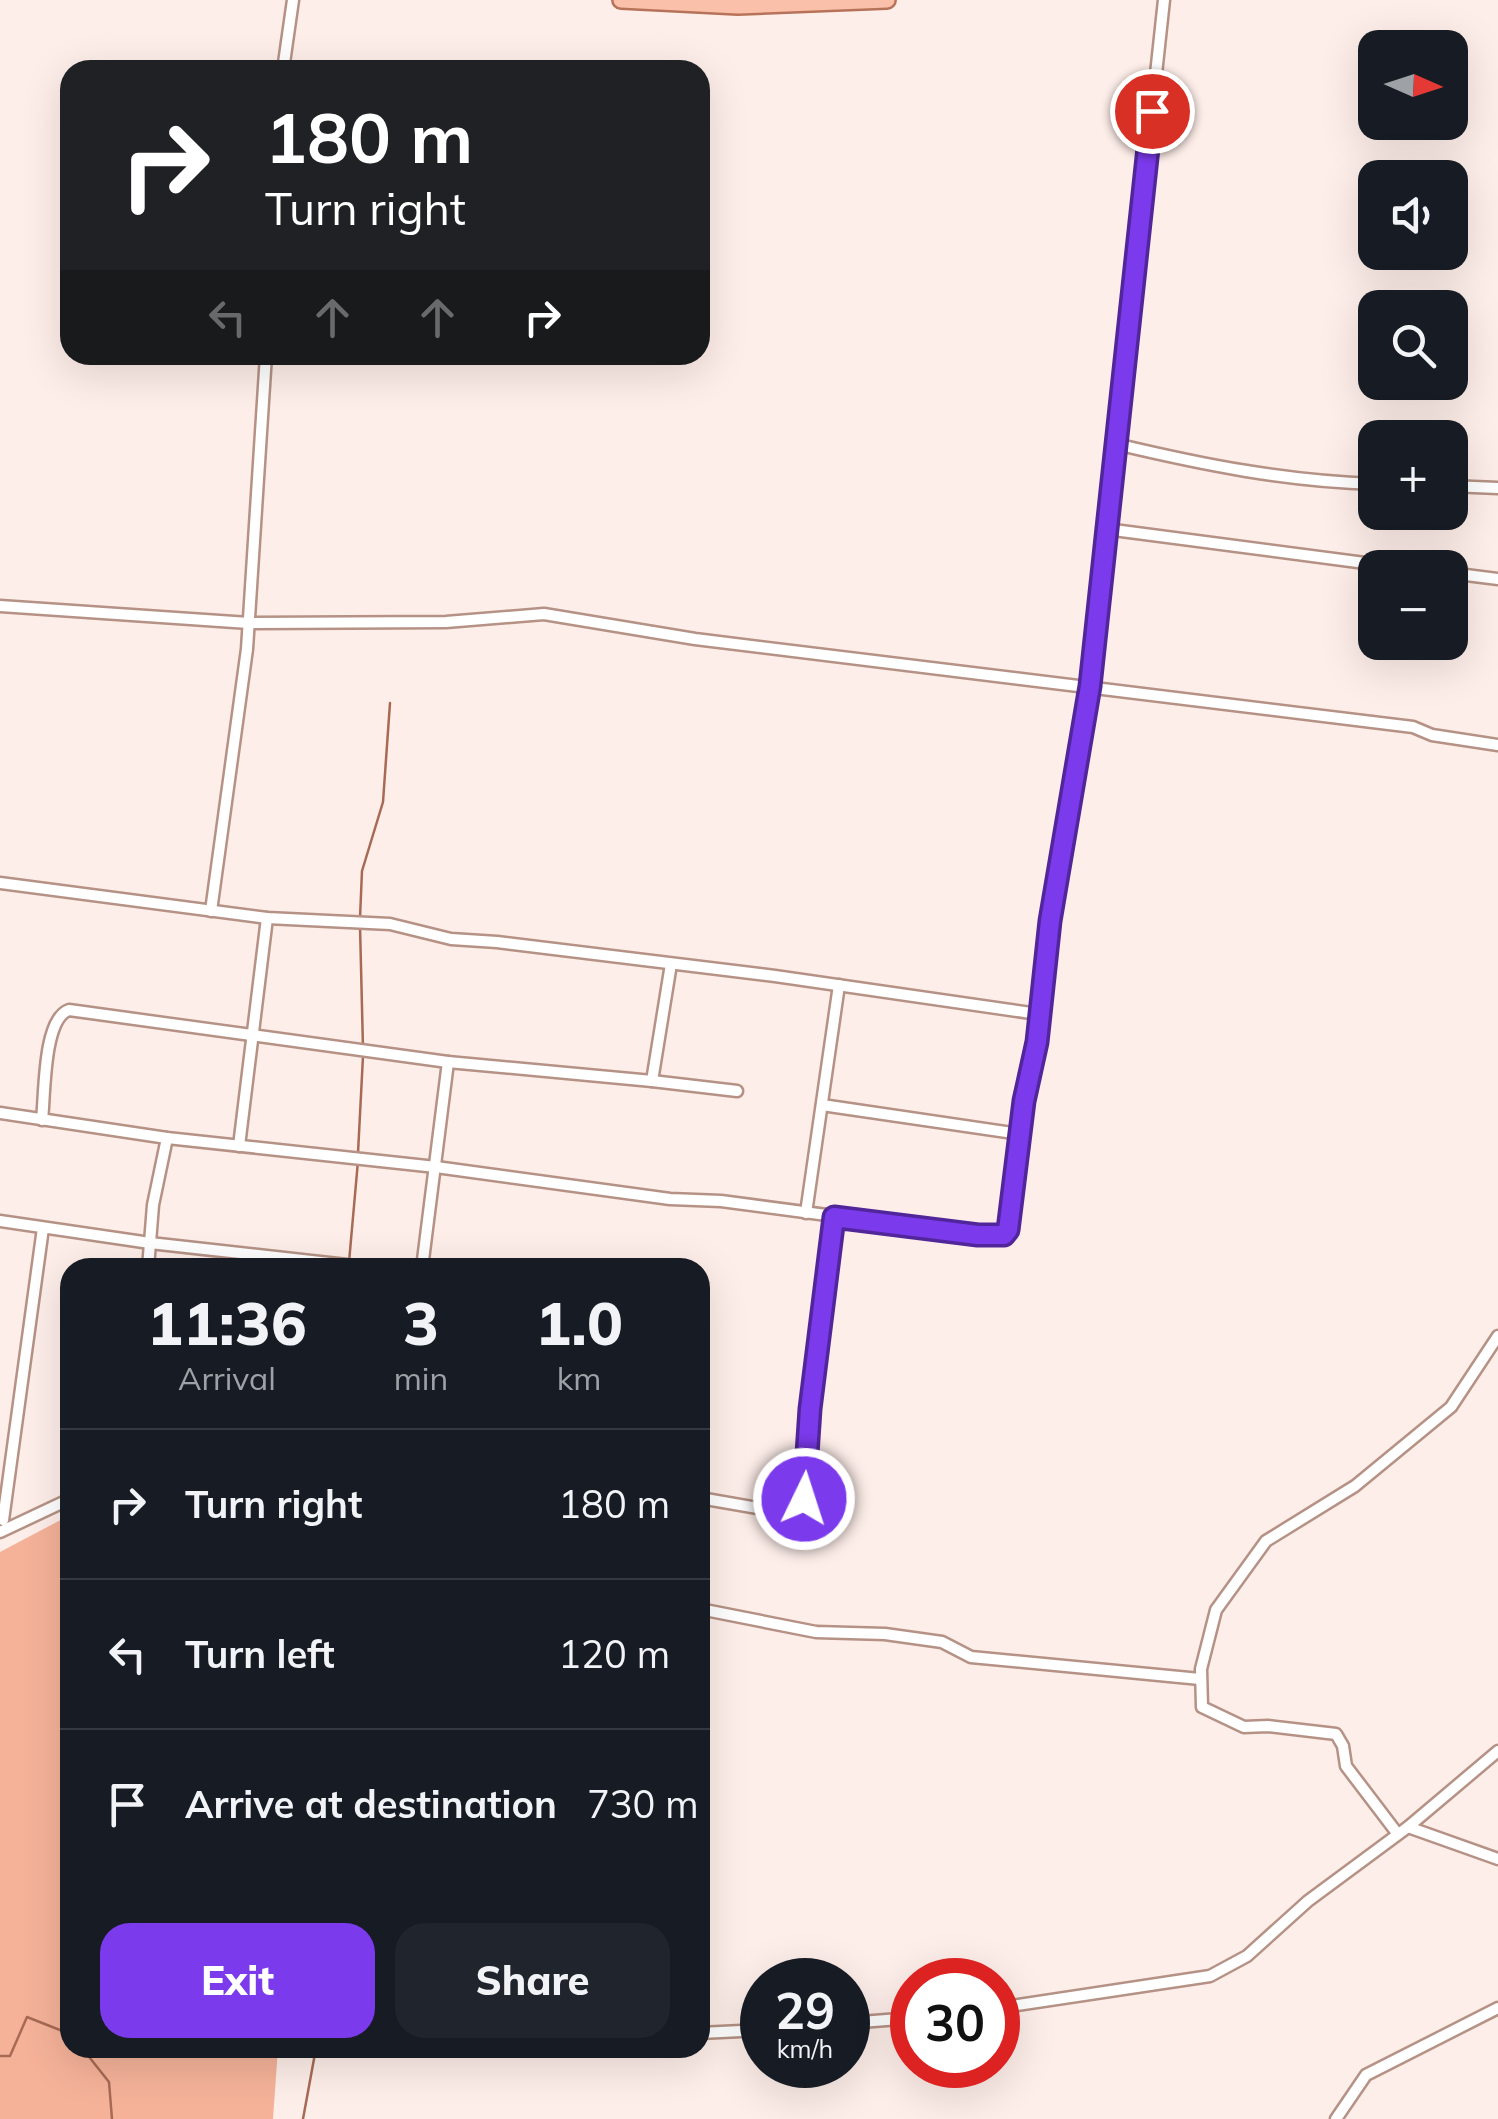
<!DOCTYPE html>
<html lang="en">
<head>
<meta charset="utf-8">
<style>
	:root { --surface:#171b24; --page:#20242c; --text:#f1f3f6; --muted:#9ea1a6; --line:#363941; --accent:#7c3aed }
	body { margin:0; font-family:Mulish,sans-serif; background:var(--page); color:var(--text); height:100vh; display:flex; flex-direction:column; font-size:38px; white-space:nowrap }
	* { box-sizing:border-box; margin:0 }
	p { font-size:32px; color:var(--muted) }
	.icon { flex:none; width:55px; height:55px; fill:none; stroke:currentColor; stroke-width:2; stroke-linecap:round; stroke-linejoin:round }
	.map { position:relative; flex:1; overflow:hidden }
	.drawer { position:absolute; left:60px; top:1258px; width:650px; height:800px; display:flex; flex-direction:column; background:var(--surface); border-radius:30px; box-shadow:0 10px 40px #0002 }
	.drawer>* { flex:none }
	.guide { position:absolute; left:60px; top:60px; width:650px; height:305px; border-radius:30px; box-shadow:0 10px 40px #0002; background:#202124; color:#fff; overflow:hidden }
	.needle { width:65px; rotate:93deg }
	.controls { position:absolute; left:1358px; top:30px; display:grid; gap:20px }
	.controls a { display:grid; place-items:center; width:110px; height:110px; border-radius:20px; background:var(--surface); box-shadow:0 10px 40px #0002; font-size:50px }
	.speed { position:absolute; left:740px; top:1958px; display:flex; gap:20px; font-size:50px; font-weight:700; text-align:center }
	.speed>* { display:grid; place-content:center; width:130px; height:130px; border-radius:50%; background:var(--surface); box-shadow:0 10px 40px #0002; line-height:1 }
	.speed small { font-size:25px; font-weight:400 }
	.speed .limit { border:15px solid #d22; background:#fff; color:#111 }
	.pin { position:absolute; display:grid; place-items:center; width:85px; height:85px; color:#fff; margin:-42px; border:5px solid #fff; border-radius:50%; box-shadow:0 2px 10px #0007 }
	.me { position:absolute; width:110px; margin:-55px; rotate:4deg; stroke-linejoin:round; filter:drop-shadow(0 0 8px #0008) }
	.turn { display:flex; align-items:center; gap:35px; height:210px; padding:0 40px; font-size:45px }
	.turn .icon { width:130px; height:130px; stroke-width:2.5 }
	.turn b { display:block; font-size:70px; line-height:85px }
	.lanes { display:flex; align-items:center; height:95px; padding:0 40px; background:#0003; justify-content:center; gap:50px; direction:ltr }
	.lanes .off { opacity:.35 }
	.eta { display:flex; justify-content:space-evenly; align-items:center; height:170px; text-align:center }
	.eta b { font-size:60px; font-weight:800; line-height:70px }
	.cta { display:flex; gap:20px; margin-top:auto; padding:20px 40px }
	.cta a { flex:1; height:115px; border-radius:30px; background:var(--accent); color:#fff; font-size:40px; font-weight:800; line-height:115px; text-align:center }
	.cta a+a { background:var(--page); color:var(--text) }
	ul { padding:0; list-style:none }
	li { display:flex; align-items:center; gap:30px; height:150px; padding:0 40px; border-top:2px solid var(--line) }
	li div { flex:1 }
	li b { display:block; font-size:38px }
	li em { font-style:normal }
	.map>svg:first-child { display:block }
</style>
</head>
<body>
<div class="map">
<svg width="1498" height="2119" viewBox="0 0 1498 2119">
	<rect width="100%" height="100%" fill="#feeee9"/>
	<!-- green -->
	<path fill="#f5b299" d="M70,1515V2048H278L273,2119H0V1552Z"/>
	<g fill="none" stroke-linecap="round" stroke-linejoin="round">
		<!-- stream -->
		<g stroke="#a76a54" stroke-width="2.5">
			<path d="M360,918L362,871L383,802L390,703"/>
			<path d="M360,926L363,1048"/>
			<path d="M358,1153L363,1056"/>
			<path d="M349,1262L358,1161"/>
			<path d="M82,2048L109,2082L112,2119"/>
			<path d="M0,2056H10L27,2017L70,2034"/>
			<path d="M303,2119L316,2048"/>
		</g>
		<!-- street casing -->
		<g stroke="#b59285" stroke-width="15">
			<g id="street">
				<path d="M283,70L293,0"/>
				<path d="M1116,444C1204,465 1285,481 1375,484"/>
				<path d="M1450,486L1498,488"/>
				<path d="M1106,529L1403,568"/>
				<path d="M1450,573L1498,579"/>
				<path d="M0,606L249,623L446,622L544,614L695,639L1413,727L1432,735L1498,745"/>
				<path d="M0,883L267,918L390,924L451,939L497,942L775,976L1038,1014"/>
				<path d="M211,911L247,649L266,355"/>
				<path d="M652,1081L737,1091"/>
				<path d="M822,1105L1020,1134"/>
				<path d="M0,1113L167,1138L436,1167L670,1199L721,1201L978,1235H1004L1010,1222L1025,1101L1037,1042L1050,921L1090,685L1164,0"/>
				<path d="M42,1120C45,1094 43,1019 69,1010L448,1062"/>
				<path d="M239,1146L267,918"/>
				<path d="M806,1213L839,985"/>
				<path d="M0,1221L150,1243L374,1268"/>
				<path d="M148,1268L153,1205L167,1138"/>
				<path d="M422,1268L448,1062L652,1081L671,964"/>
				<path d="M700,1498L781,1512L793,1511L805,1499L811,1409L834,1217"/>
				<path d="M3,1520L43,1228"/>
				<path d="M0,1532L70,1499"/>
				<path d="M700,1609L816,1632L885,1634L942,1642L971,1657L1200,1679"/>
				<path d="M1408,1827L1498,1859"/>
				<path d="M1397,1833L1346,1766L1343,1746L1336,1734L1268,1726L1244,1727L1202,1707L1201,1669L1216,1610L1266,1541L1355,1486L1451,1407L1498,1336"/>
				<path d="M998,2008L1210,1976L1247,1956L1308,1901L1408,1827L1498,1751"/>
				<path d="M848,2023L912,2018"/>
				<path d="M700,2033L762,2030"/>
				<path d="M1336,2119L1366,2075L1498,2008"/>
			</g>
		</g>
		<!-- primary casing -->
		<g stroke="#b7735a" stroke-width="20">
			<path id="primary" d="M621,0L738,6L887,0"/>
		</g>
		<!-- street -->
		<use href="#street" stroke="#fff" stroke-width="10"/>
		<!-- primary -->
		<use href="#primary" stroke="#fac0aa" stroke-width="15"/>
	</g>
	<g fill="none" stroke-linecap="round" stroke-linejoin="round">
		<!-- route casing -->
		<g stroke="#51269a" stroke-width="25">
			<path id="route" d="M804,1499L810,1409L834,1217L978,1235H1004L1008,1230L1024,1101L1037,1042L1050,921L1090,686L1152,111"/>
		</g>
		<!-- route -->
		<use href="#route" stroke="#7c3aed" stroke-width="18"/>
	</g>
</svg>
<div class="controls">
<a><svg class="needle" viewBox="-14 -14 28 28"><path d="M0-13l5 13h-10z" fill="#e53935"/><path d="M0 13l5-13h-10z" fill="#9ea1a6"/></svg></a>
<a><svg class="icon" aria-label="sound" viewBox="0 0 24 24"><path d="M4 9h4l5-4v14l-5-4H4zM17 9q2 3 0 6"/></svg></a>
<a><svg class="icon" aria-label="search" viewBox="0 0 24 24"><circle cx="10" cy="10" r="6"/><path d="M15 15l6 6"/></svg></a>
<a>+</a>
<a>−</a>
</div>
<div class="speed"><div>29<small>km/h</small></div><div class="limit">30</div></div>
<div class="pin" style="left:1152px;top:111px;background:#d93025"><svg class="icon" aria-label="arrive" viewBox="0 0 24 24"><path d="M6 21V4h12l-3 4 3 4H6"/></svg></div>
<svg class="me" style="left:804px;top:1499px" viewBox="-20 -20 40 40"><circle r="17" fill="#7c3aed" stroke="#fff" stroke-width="3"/><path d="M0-11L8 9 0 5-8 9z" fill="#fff"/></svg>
<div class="guide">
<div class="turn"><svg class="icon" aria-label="right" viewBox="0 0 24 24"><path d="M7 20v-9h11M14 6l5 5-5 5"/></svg><div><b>180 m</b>Turn right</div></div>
<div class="lanes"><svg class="icon off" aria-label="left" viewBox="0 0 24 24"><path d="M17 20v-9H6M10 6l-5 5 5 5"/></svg><svg class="icon off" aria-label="ahead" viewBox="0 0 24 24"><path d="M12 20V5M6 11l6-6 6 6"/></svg><svg class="icon off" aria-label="ahead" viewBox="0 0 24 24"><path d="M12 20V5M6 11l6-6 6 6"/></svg><svg class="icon" aria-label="right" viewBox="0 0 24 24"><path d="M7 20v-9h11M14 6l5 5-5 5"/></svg></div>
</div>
<section class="drawer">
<div class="eta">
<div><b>11:36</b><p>Arrival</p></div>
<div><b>3</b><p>min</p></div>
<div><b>1.0</b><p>km</p></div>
</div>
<ul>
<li><svg class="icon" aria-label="right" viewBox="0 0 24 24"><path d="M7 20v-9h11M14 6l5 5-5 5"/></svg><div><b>Turn right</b></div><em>180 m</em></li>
<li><svg class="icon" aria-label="left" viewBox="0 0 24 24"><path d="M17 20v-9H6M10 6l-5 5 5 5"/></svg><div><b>Turn left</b></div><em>120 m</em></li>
<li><svg class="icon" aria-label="arrive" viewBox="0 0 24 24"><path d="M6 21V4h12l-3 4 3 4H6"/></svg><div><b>Arrive at destination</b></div><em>730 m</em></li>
</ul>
<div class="cta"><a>Exit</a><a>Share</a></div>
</section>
</div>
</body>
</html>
